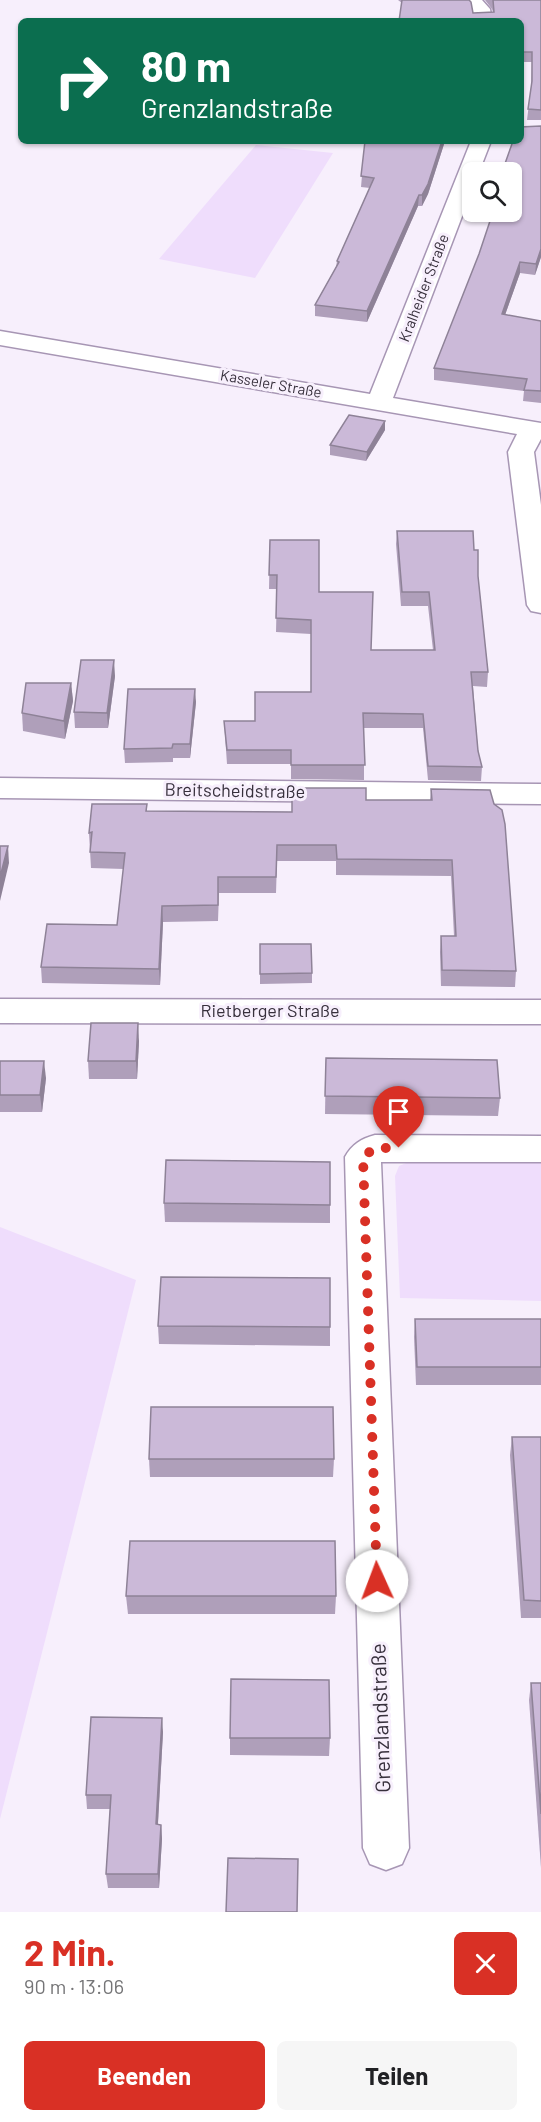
<!DOCTYPE html>
<html lang="de">
<head>
<meta charset="utf-8">
<style>
	:root { --surface:#fff; --page:#f6f6f6; --text:#202124; --muted:#757577; --accent:#d93025 }
	body { margin:0; font-family:Barlow,sans-serif; background:var(--page); color:var(--text); height:100vh; display:flex; flex-direction:column; font-size:22px; white-space:nowrap }
	* { box-sizing:border-box; margin:0 }
	p { font-size:20px; color:var(--muted) }
	.icon { flex:none; width:33px; height:33px; fill:none; stroke:currentColor; stroke-width:2; stroke-linecap:round; stroke-linejoin:round }
	.map { position:relative; height:1912px; overflow:hidden }
	.details { display:flex; flex-direction:column; background:var(--surface); flex:1 }
	.details>* { flex:none }
	.top-card { position:absolute; left:18px; top:18px; width:506px; height:126px; border-radius:9px; box-shadow:0 2px 4px #0004; background:#0b6e4f; color:#fff; overflow:hidden }
	.buttons { position:absolute; left:462px; top:162px; display:grid; gap:12px }
	.buttons a { display:grid; place-items:center; width:60px; height:60px; border-radius:9px; background:var(--surface); box-shadow:0 2px 4px #0004; font-size:30px }
	.pin { position:absolute; display:grid; place-items:center; width:51px; height:51px; color:#fff; margin:-62px -26px; border-radius:50% 50% 50% 0; rotate:-45deg; box-shadow:0 0 6px #0007 }
	.pin .icon { rotate:45deg }
	.me { position:absolute; width:66px; margin:-33px; rotate:358deg; stroke-linejoin:round; filter:drop-shadow(0 0 4px #0008) }
	.turn { display:flex; align-items:center; gap:21px; height:126px; padding:0 24px; font-size:27px }
	.turn .icon { width:78px; height:78px; stroke-width:2.5 }
	.turn b { display:block; font-size:42px; line-height:51px }
	.round { display:grid; place-items:center; flex:none; width:63px; height:63px; border-radius:9px; background:var(--page) }
	.head { display:flex; align-items:center; justify-content:space-between; height:102px; padding:0 24px }
	h1 { font-size:36px; font-weight:700; line-height:45px; color:var(--accent) }
	.button { display:flex; gap:12px; margin-top:auto; padding:12px 24px }
	.button a { flex:1; height:69px; border-radius:9px; background:var(--accent); color:#fff; font-size:24px; font-weight:700; line-height:69px; text-align:center }
	.button a+a { background:var(--page); color:var(--text) }
	.map>svg:first-child { display:block }
</style>
</head>
<body>
<div class="map">
<svg width="541" height="1912" viewBox="0 0 541 1912">
	<rect width="100%" height="100%" fill="#f7effc"/>
	<!-- green -->
	<g fill="#efddfc">
		<path d="M256,145L333,153L255,278L159,259Z"/>
		<path d="M411,1161H541V1301L400,1298L395,1176L399,1166Z"/>
		<path d="M0,1227L136,1280L0,1819Z"/>
	</g>
	<g fill="none" stroke-linecap="round" stroke-linejoin="round">
		<!-- minor casing -->
		<g stroke="#a796b4" stroke-width="3">
			<g id="minor">
				<path d="M462,0H482L490,9L492,21H474L472,11Z"/>
				<path d="M471,141H491L479,172H472V190L393,398L541,423V439L534,452L541,505V613L531,611L527,605L508,452L517,434L0,345V331L370,394Z"/>
				<path d="M0,778L541,784V804L0,798Z"/>
				<path d="M0,999L541,1000V1024L0,1023Z"/>
				<path d="M375,1135L541,1136V1162H381L409,1848L402,1864L386,1870L370,1864L363,1848L345,1157C352,1144 361,1139 375,1135Z"/>
			</g>
		</g>
		<!-- minor -->
		<use href="#minor" fill="#fff" fill-rule="evenodd"/>
	</g>
	<!-- wall -->
	<g fill="#af9fba">
		<path d="M398,0H469L473,13L493,12L492,9L485,0H541V120H527L531,87L532,62H520V21L402,3Z"/>
		<path d="M541,126V257L535,275L520,273L505,315L541,321V403L523,401L524,391L434,380V368Z"/>
		<path d="M365,141H445L428,194L422,206H418L367,322L315,316V305L336,267L337,261L370,188L361,187Z"/>
		<path d="M385,430L366,461L330,455V445Z"/>
		<path d="M397,531L474,550L478,576L488,672L487,687L473,686L478,751L482,767L481,781L428,780L423,728H364V780L291,779V764H227L224,721H255L311,692V634L276,632L277,589H269L270,540L371,650H433L428,606H401L396,544Z"/>
		<path d="M115,676L108,728H75L74,712Z"/>
		<path d="M71,683L73,701L65,739L23,731L22,713Z"/>
		<path d="M196,702L190,758H173V762L125,763L124,749Z"/>
		<path d="M292,788L366,800H430L431,789L516,971L515,987L441,986L440,952L441,936H454L451,876L336,875V861H277L276,893H219L218,921L163,922L160,985L42,983L41,967L117,925L124,869L91,868L89,833L147,804V811L292,812Z"/>
		<path d="M260,944L312,973V983L260,984Z"/>
		<path d="M139,1041L137,1079H89L88,1061Z"/>
		<path d="M326,1058L500,1098L498,1116L325,1114Z"/>
		<path d="M0,1061L46,1078L42,1112H0Z"/>
		<path d="M164,1203L330,1205V1223L165,1222Z"/>
		<path d="M415,1319H541V1385H416L414,1337Z"/>
		<path d="M158,1326L330,1327V1346L159,1344Z"/>
		<path d="M512,1437H541V1618H521L510,1455Z"/>
		<path d="M149,1459H334L333,1477H150Z"/>
		<path d="M126,1596H336L335,1614H128Z"/>
		<path d="M531,1683H541V1868L529,1700Z"/>
		<path d="M163,1732L158,1824L161,1825L162,1839L159,1888H108L106,1874L110,1809H87L86,1795Z"/>
		<path d="M230,1738H330L329,1756L230,1755Z"/>
	</g>
	<!-- shaded-wall -->
	<g fill="#8e8297">
		<path d="M442,141H445L428,194L422,206V195Z"/>
		<path d="M419,195L418,206L367,322V311Z"/>
		<path d="M541,249V257L535,275L536,264Z"/>
		<path d="M520,262V273L501,326L502,314Z"/>
		<path d="M385,421V430L366,461L367,452Z"/>
		<path d="M114,660L115,676L108,728L107,713Z"/>
		<path d="M71,683L73,701L65,739L64,721Z"/>
		<path d="M195,689L196,702L190,758V744Z"/>
		<path d="M8,846L9,863L0,901V877Z"/>
		<path d="M162,906L163,922L160,985L159,969Z"/>
		<path d="M138,1023L139,1041L137,1079L136,1061Z"/>
		<path d="M44,1061L46,1078L42,1112L40,1095Z"/>
		<path d="M162,1718L163,1732L157,1839L156,1824Z"/>
		<path d="M161,1825L162,1839L159,1888L158,1874Z"/>
	</g>
	<!-- building -->
	<g fill="#cbb9d8" stroke="#8e8297" stroke-width="1.5">
		<path d="M402,0H469L471,2L473,13L494,12L493,0H541V110L528,109L532,81V52H520V21H399Z"/>
		<path d="M541,126V249L536,264L520,262L502,314L541,321V391L524,390L527,379L434,368L479,254L493,212H512V172H502L513,141H520V127Z"/>
		<path d="M365,141H442L428,184L422,195H419L367,311L315,305L339,262L337,261L374,178L361,176Z"/>
		<path d="M349,415L385,421L367,452L330,445Z"/>
		<path d="M397,531H473L474,550H478V576L488,672H471L478,751L482,767L428,766L423,714L363,713L365,765H291V750H227L224,721H255V692H311V620L276,618L277,575H269L270,540H319V592H373L371,650H435L429,592H402Z"/>
		<path d="M81,660H114L107,713L74,712Z"/>
		<path d="M26,683H71L64,721L22,713Z"/>
		<path d="M128,689H195L190,744H173L172,748L124,749Z"/>
		<path d="M292,788H366V800H432L431,789L490,790L494,804L502,810L505,824L516,971L442,970L441,936H456L452,860L337,859L336,845H277L276,877H218V905L162,906L159,969L41,967L47,924L117,925L125,853L90,852L92,832L89,833L92,804H147L146,811L292,812Z"/>
		<path d="M0,846H8L0,877Z"/>
		<path d="M260,944H311L312,973L260,974Z"/>
		<path d="M91,1023H138L136,1061H88Z"/>
		<path d="M326,1058L497,1060L500,1098L325,1096Z"/>
		<path d="M0,1061H44L40,1095H0Z"/>
		<path d="M166,1160L330,1162V1205L164,1203Z"/>
		<path d="M161,1277L330,1278V1327L158,1326Z"/>
		<path d="M415,1319H541V1367H417Z"/>
		<path d="M151,1407H333L334,1459H149Z"/>
		<path d="M512,1437H541V1601L524,1600Z"/>
		<path d="M130,1541H335L336,1596H126Z"/>
		<path d="M231,1679L329,1680L330,1738H230Z"/>
		<path d="M531,1683H541V1814Z"/>
		<path d="M91,1717L162,1718L156,1824L161,1825L158,1874H106L111,1795H86Z"/>
		<path d="M228,1858L298,1859L297,1912H226Z"/>
	</g>
	<g fill="none" stroke-linecap="round" stroke-linejoin="round">
		<!-- route -->
		<path stroke="#d93025" stroke-width="10" stroke-dasharray="0 18" d="M377,1581L363,1157L375,1148H399"/>
	</g>
	<g text-anchor="middle" stroke-width="6" stroke-linejoin="round" paint-order="stroke">
		<!-- far-street labels -->
		<g font-size="15" fill="#37303c" stroke="#f7effc">
			<text transform="translate(424 288) rotate(-69)" y="5">Kralheider Straße</text>
			<text transform="translate(271 384) rotate(10)" y="5">Kasseler Straße</text>
		</g>
		<!-- street labels -->
		<g font-size="18" fill="#37303c" stroke="#f7effc">
			<text transform="translate(235 791) rotate(1)" y="6">Breitscheidstraße</text>
			<text x="270" y="1017">Rietberger Straße</text>
		</g>
		<!-- near-street labels -->
		<g font-size="21" fill="#37303c" stroke="#f7effc">
			<text transform="translate(381 1718) rotate(-92)" y="7">Grenzlandstraße</text>
		</g>
	</g>
</svg>
<div class="buttons">
<a><svg class="icon" aria-label="search" viewBox="0 0 24 24"><circle cx="10" cy="10" r="6"/><path d="M15 15l6 6"/></svg></a>
</div>
<div class="pin" style="left:399px;top:1148px;background:#d93025"><svg class="icon" aria-label="arrive" viewBox="0 0 24 24"><path d="M6 21V4h12l-3 4 3 4H6"/></svg></div>
<svg class="me" style="left:377px;top:1581px" viewBox="-20 -20 40 40"><circle r="19" fill="#fff"/><path d="M0-13L10 11 0 6-10 11z" fill="#d93025"/></svg>
<div class="top-card">
<div class="turn"><svg class="icon" aria-label="right" viewBox="0 0 24 24"><path d="M7 20v-9h11M14 6l5 5-5 5"/></svg><div><b>80 m</b>Grenzlandstraße</div></div>
</div>
</div>
<section class="details">
<div class="head"><div><h1>2 Min.</h1><p>90 m · 13:06</p></div><a class="round" style="background:#d93025;color:#fff"><svg class="icon" aria-label="close" viewBox="0 0 24 24"><path d="M6 6l12 12M18 6L6 18"/></svg></a></div>
<div class="button"><a>Beenden</a><a>Teilen</a></div>
</section>
</body>
</html>
